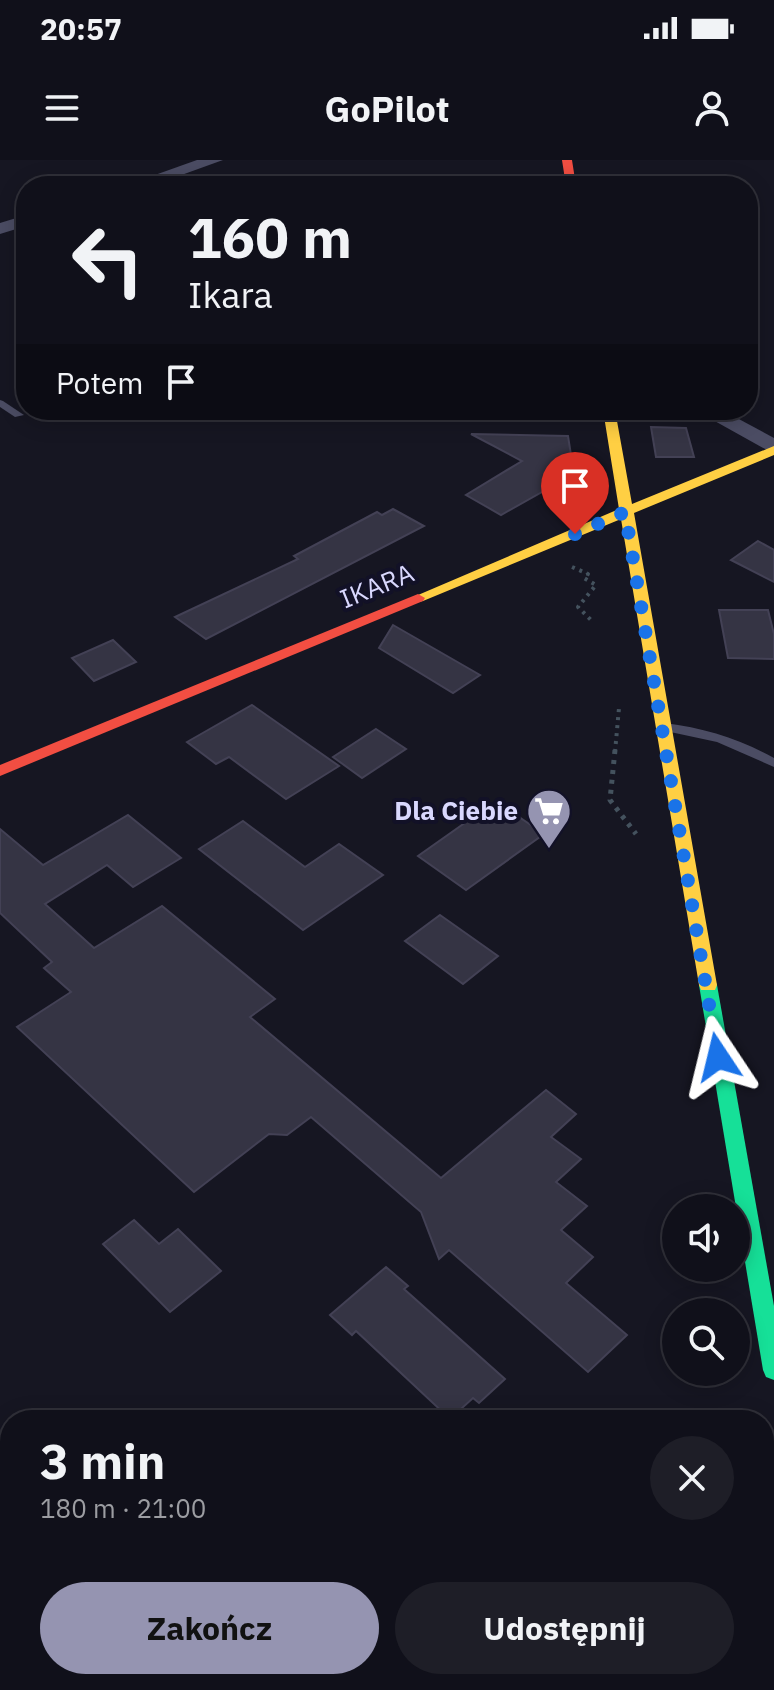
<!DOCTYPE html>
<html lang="pl">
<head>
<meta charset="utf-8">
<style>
	:root { --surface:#10101a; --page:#1e1e27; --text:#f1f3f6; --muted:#9c9da2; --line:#303039; --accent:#9594b1 }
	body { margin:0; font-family:"IBM Plex Sans",sans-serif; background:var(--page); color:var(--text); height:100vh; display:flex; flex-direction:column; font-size:30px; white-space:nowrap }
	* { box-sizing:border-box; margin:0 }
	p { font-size:26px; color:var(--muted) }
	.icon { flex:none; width:44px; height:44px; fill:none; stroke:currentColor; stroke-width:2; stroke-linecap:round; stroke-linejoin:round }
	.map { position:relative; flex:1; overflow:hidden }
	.side { position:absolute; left:0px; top:1250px; width:774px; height:280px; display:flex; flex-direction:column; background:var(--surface); border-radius:32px 32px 0 0; box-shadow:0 4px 20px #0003,0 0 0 2px var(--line) }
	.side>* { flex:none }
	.banner { position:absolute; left:16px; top:16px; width:742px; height:244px; border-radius:32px; box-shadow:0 4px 20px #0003,0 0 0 2px var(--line); background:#10101a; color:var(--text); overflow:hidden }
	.tools { position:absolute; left:662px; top:1034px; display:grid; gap:16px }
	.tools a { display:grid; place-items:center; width:88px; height:88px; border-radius:50%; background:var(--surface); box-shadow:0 4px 20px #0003,0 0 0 2px var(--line); font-size:40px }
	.pin { position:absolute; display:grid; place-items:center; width:68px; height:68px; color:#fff; margin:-82px -34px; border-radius:50% 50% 50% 0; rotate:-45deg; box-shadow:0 0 8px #0007 }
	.pin .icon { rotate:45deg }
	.me { position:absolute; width:88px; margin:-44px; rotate:350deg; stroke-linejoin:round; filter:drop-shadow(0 0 6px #0008) }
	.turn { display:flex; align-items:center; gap:28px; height:168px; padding:0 40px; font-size:36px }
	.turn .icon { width:104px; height:104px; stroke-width:2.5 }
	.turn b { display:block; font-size:56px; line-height:68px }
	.then { display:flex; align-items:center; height:76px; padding:0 40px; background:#0003; gap:16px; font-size:30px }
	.round { display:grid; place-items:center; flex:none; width:84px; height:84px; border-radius:42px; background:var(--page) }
	.summary { display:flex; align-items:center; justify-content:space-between; height:136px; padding:0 40px }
	h1 { font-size:48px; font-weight:800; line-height:60px }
	.action { display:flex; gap:16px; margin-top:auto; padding:16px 40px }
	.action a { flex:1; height:92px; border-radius:48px; background:var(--accent); color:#111; font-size:32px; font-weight:800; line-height:92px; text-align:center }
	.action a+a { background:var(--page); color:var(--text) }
	.status { display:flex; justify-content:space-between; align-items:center; height:56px; padding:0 40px; background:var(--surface); direction:ltr }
	.status svg { height:22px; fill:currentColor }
	header { display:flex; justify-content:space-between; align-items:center; height:104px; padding:0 40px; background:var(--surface); font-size:36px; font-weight:800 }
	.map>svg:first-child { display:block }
</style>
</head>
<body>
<div class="status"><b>20:57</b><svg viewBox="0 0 49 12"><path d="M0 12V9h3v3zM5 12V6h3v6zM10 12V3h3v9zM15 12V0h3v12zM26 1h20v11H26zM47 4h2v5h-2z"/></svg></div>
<header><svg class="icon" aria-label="menu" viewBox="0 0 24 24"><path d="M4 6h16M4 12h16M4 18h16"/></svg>GoPilot<svg class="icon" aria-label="person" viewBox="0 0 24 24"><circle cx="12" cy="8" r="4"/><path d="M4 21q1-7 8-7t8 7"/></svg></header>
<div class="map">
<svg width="774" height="1530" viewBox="0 0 774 1530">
	<rect width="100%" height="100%" fill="#161622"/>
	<!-- building -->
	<g fill="#353444" stroke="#434155" stroke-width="2">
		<path d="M651,267L686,268L694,297H656Z"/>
		<path d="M471,274L568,276L574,314L501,355L466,335L522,301Z"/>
		<path d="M393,349L424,366L206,479L175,457L298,399L294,396L377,352L382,355Z"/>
		<path d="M758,381L774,390V422L731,400Z"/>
		<path d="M719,450H768L774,474V499L728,498Z"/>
		<path d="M393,465L480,515L453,533L379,488Z"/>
		<path d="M113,480L136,502L94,521L72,498Z"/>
		<path d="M252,545L339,606L286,639L229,597L216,604L187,582Z"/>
		<path d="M376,569L406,589L362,618L333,597Z"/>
		<path d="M500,644L544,674L466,730L418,696L469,660L473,663Z"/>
		<path d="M128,655L181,698L133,727L107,705L45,744L94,788L162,746L275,839L250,857L441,1018L546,930L576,954L551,977L581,999L556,1022L587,1046L561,1070L593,1097L566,1123L627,1175L588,1212L449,1090L439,1099L421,1052L311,957L287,975L269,974L194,1032L17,867L71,832L44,808L52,802L0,753V669L43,705Z"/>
		<path d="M243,661L305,707L339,684L383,715L303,770L199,689Z"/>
		<path d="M440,755L498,796L463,824L405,781Z"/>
		<path d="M134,1060L159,1084L178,1069L221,1111L170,1152L103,1084Z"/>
		<path d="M386,1107L408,1126L404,1129L505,1219L479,1243L473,1238L450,1259L356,1171L352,1175L330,1155Z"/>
	</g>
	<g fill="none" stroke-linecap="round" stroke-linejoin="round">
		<!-- path-far1 -->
		<g stroke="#44525e" stroke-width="4" stroke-dasharray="3 5" stroke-linecap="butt">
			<path d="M572,407L588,414L584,418L596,425L578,447L591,460"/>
			<path d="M615,592L619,548"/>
		</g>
		<!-- path -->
		<path stroke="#44525e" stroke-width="5" stroke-dasharray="4 6" stroke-linecap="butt" d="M615,590L610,640L636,674"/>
		<!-- lane -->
		<g fill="#4b4c63" fill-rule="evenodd">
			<path d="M0,240L3,241L24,255L15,257L0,247Z"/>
			<path d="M665,563C704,568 740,579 774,598V607L717,582L661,570L659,567Z"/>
		</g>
		<!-- street -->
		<g fill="#4b4c63" fill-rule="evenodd">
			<path d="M197,0H223L151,26H124Z"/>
			<path d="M26,55V66L0,74V63Z"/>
			<path d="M695,250H722L774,278V294Z"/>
		</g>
		<!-- fast -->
		<path fill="#16e098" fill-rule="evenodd" d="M708,818L715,820L717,825L774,1146V1220L766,1217L763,1210L699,825L701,820Z"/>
		<!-- slow -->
		<path fill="#ffcf43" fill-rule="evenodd" d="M603,250H615L632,344L774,286V295L634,353L717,825L715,830H701L699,825L621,359L423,441L418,442L411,438L619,349Z"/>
		<!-- jam -->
		<g fill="#f24e42" fill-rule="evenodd">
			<path d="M562,0H572L576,26H566Z"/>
			<path d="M418,434L425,438L423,441L0,616V605Z"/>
		</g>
	</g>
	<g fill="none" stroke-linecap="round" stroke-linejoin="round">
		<!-- route -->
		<path stroke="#1a73e8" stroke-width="14" stroke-dasharray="0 25.2" d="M575,374L625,352L718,897"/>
	</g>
	<!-- icons -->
	<defs>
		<g id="supermarket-pin" transform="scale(2.3)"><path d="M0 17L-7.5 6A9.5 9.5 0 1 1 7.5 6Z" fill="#9594b1" stroke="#121127"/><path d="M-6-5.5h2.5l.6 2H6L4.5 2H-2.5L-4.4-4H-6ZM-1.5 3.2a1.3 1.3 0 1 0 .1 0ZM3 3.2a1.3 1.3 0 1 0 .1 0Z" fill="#fff"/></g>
	</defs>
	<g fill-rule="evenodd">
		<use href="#supermarket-pin" x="549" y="651"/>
	</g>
	<g text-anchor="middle" stroke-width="8" stroke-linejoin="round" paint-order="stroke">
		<!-- street labels -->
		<g font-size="26" fill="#d9d8fe" stroke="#121127">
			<text transform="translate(377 426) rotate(-22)" y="9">IKARA</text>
		</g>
		<!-- poi labels -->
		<g font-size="26" font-weight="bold" fill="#d9d8fe" stroke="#121127" text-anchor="end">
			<text x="518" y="660">Dla Ciebie</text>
		</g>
	</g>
</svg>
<div class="tools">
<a><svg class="icon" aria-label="sound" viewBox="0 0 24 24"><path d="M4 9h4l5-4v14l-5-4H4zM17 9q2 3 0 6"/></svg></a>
<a><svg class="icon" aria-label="search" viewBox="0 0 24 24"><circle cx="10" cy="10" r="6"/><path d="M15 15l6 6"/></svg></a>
</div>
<div class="pin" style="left:575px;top:374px;background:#d93025"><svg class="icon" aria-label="arrive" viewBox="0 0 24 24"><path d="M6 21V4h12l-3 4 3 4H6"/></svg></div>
<svg class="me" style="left:718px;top:897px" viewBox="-20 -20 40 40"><path d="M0-17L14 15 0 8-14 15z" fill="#1a73e8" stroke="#fff" stroke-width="4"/></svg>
<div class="banner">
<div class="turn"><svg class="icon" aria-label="left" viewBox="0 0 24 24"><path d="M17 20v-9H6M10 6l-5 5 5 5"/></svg><div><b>160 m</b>Ikara</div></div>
<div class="then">Potem<svg class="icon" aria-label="arrive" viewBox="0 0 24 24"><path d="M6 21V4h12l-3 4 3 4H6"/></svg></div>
</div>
<section class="side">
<div class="summary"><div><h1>3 min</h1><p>180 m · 21:00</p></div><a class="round"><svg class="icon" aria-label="close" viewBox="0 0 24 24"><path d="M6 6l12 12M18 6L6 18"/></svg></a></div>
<div class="action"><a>Zakończ</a><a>Udostępnij</a></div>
</section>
</div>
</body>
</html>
